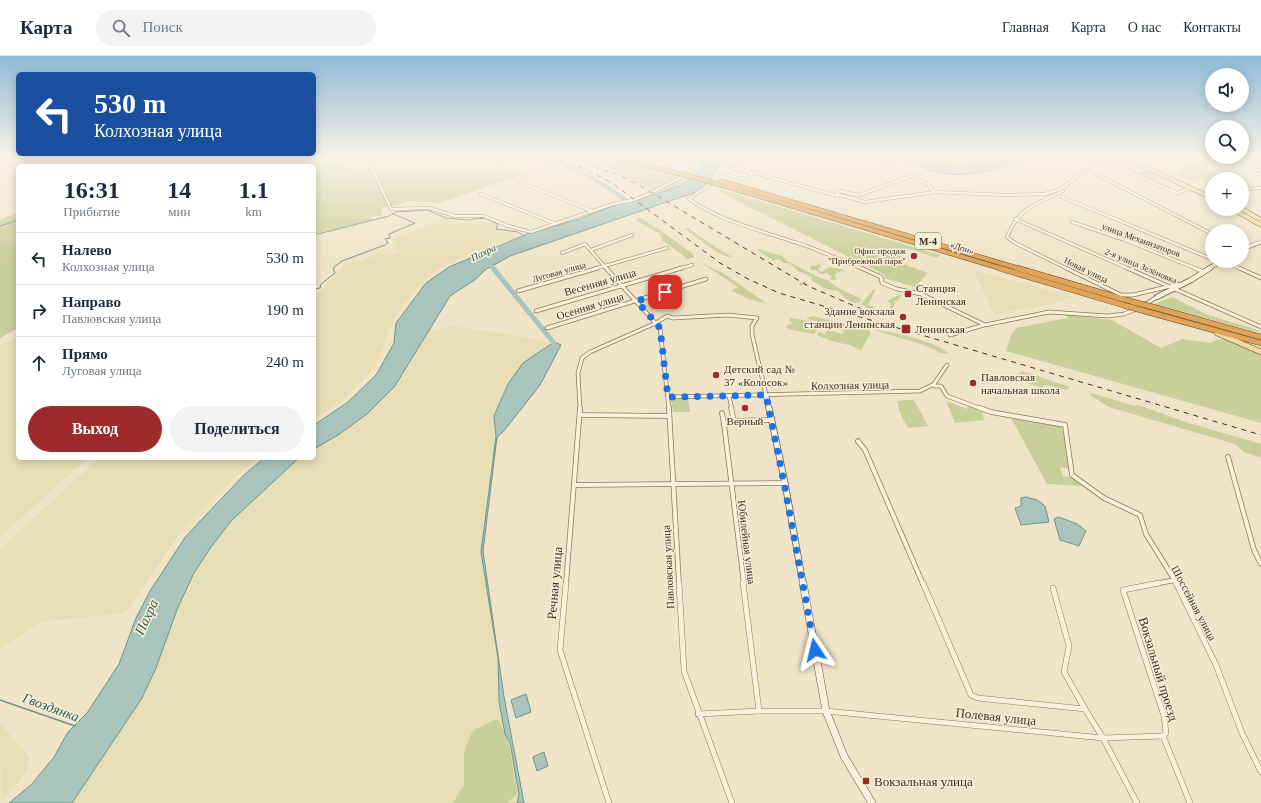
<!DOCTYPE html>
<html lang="ru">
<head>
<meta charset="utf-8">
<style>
	:root { --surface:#fff; --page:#f2f2f3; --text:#1f2937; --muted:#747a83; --line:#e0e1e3; --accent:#9e2a2b }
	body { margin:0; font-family:Georgia,serif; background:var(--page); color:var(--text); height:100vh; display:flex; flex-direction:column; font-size:15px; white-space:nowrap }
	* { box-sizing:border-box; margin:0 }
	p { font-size:13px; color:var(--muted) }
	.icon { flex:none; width:22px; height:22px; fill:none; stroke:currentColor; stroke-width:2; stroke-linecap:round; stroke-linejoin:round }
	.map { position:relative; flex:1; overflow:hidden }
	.sheet { position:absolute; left:16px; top:108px; width:300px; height:296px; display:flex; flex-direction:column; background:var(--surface); border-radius:6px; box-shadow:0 2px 10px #0003 }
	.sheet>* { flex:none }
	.guide { position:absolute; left:16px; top:16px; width:300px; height:84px; border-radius:6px; box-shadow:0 2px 10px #0003; background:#1a4fa0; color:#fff; overflow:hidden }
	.controls { position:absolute; left:1205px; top:12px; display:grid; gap:8px }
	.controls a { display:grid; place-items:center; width:44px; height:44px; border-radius:50%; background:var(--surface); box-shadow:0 2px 10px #0003; font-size:20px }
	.pin { position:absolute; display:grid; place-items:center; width:34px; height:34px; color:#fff; margin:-17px; border-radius:8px; box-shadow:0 2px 6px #0006 }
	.me { position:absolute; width:44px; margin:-22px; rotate:350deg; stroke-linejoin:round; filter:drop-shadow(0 0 3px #0008) }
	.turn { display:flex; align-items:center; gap:14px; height:84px; padding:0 12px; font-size:18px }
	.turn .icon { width:52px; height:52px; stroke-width:2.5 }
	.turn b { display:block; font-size:28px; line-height:34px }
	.eta { display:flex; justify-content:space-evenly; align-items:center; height:68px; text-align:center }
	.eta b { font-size:24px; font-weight:700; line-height:28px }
	.action { display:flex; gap:8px; margin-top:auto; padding:8px 12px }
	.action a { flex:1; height:46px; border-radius:24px; background:var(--accent); color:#fff; font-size:16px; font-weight:700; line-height:46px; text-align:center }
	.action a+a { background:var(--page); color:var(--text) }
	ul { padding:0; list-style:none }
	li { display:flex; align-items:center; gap:12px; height:52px; padding:0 12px; border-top:1px solid var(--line) }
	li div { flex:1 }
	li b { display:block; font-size:15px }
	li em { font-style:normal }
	header { display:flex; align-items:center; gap:24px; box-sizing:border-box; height:56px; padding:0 20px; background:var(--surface); border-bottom:1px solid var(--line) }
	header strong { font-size:19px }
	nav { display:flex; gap:22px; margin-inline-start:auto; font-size:14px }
	.search { width:280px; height:36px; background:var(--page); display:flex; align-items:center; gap:10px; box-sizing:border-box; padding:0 14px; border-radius:22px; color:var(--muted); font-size:15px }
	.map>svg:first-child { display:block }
</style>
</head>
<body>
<header>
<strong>Карта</strong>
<div class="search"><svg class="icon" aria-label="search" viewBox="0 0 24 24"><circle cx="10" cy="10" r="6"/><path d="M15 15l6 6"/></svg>Поиск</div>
<nav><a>Главная</a><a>Карта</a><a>О нас</a><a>Контакты</a></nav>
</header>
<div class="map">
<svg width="1261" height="747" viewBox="0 0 1261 747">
	<rect width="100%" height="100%" fill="#f0e4c8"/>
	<!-- farmland -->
	<g fill="#e6deb5">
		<path d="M932,101H980L958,107L944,106Z"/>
		<path d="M444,163L463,166L481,165L498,169L494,175L511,176L516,181L462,201L436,215L420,229L401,251L389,274L375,312L342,345L314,363V237L320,236L341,212L350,206L362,205L379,197L390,200L399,196L393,183Z"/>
		<path d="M973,214L1073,241L1048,249L994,258Z"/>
		<path d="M452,270L542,284L551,288L523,307L508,328L494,360L496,380L481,496L498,602L499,645L505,678L510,686L519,739L517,747H72L142,642L156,612L178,551L194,517L211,491L231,465L266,431L291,411L296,404L299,402H314V393L338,379L367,358L382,344L401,323L430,274H437L445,271Z"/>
		<path d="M18,281V402H87L0,481V289Z"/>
		<path d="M99,402H259L243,414L181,476L125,557L41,566L0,592V493Z"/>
		<path d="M0,667L29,701V708L25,717L1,747Z"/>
	</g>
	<!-- green -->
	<g fill="#c9cf9b">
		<path d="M40,101H235L244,110H55Z"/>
		<path d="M243,101H286L299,104L316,101L350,112L520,116L525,118L439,147L412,145L381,152L383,159L371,161L373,164L314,178V110H251Z"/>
		<path d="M564,101H604L692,123L683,129L658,137L610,113Z"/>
		<path d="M1206,105L1219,109L1205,113L1222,120L1193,125L1181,120H1173L1181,117L1176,114Z"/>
		<path d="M1126,111L1139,117L1146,114L1162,121L1155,124L1172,131L1167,133L1121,112Z"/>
		<path d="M720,133L940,199L937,202L909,193L899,203L903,208L928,217L915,231L884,222L885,219L718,135Z"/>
		<path d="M18,156V272L0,282V164Z"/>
		<path d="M636,161C644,161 682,190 692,197L694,201L688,203L662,184L660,178L637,165Z"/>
		<path d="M688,172L715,191L732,201C722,202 694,180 685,172Z"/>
		<path d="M759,193L782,200L787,205L820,222L828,224L835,230L861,243L860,246C852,249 843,241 838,235L828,234L811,224L812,221L798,215L789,207H784L778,203L774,205L757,194Z"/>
		<path d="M819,207L821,210L818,214L822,216L829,211L841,213L845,216L841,215L835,218L836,224H830L832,220L828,219V217L821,218L815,214H811L810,210L817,209Z"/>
		<path d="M703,208L723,217L766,247C753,246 743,240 731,235L738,231Z"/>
		<path d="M874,233H876L868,249L884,256L889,253L891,248L887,245L898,239H902L898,244L893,246L895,247L889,259L873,255L861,248Z"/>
		<path d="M1172,241L1208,259L1261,275V277L1155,248Z"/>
		<path d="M1065,258L1112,264L1161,292L1182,283L1211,287L1216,284L1223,283L1261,299V367L1006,295L1011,279L1016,272L1067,262Z"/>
		<path d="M813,260L869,274L871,277L861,294C856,293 854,290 849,289C838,287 828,284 817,279V278L820,276L826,279L825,277L828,274L842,278L844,275L806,262Z"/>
		<path d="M790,262L811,265L819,272L814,278L788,273L786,270L793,267L789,265Z"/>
		<path d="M874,274C887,274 943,287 948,298L941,297L924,289Z"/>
		<path d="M1022,315L1070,331L1067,334L1044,329L1042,332L1019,325L1016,319Z"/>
		<path d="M1092,337L1134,350L1138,349L1189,367L1261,388V402L1244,396L1235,388L1109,351L1089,339Z"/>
		<path d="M671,342H688L690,356H673Z"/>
		<path d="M904,344H914L928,370L908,372L900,357L897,345Z"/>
		<path d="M946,345L967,353L968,350L982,356L984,364L955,367Z"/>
		<path d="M1011,362L1062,371L1069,413L1060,411L1063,420L1070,421L1083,430L1047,428Z"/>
		<path d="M495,664H498L509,686L517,737L508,747H453L464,729V697L471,678L474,674Z"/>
	</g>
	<!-- water -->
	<g fill="#a9c4bc" stroke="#6f938a">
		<path d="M702,101H720C720,118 706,128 693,137L510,200L485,214L476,223L450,240L395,330L367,358L338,379L314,393V369L348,346L376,319L394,287L396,267L426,227L449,211L527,178L580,163L617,148L636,144L683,129L700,115L703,108Z"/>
		<path d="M902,101H929L941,106L962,109L997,101H1029C984,118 947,130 902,101Z"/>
		<path d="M557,287L561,289L540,329L503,376L497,381L483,495L504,641L524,747H517L519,739L510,686L505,678L499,645L498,602L481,496L496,380L494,360L508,328L523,307L551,288Z"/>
		<path d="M264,402H299L231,465L211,491L194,517L178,551L156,612L142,642L72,747H9L31,729L54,701L68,676L87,657L119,608L136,562L150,535L186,480L244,419Z"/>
		<path d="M1026,441L1037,444L1045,450L1049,466L1021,469L1015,452L1021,450V442Z"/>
		<path d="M1059,461L1077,468L1086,475L1079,490L1060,484L1054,463Z"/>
		<path d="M526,638L531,656L516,662L511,644Z"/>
		<path d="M544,696L548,710L537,715L533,701Z"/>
	</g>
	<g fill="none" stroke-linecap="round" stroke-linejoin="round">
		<!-- stream-far1 -->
		<g stroke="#6f938a" stroke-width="1">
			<path d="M27,101L37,110"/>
			<path d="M0,170L18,164"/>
			<path d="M314,179L389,160L396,156L427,154L446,162L467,164L485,162L498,168L496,173L518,176L524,180"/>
			<path d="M314,233L320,232L321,228L335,217L333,212L342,205L385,189L388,187L385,183L390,182L389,178L415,167L393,158"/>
		</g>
		<!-- stream -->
		<path stroke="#6f938a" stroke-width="1.5" d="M0,644L75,670"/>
		<!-- river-far1 -->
		<g stroke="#a9c4bc" stroke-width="4">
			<path d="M372,101H378"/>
			<path d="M496,101L499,104C509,103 520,100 529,101C568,104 601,126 631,148"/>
			<path d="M487,205L494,213"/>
		</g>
		<!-- river -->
		<path stroke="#a9c4bc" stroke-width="5" d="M493,212L554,287"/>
		<!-- street-tunnel -->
		<path stroke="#ccc0a6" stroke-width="3" stroke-dasharray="3 1.5" stroke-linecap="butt" d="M800,229L806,226"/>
		<!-- street-far3 casing -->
		<g stroke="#8d765c" stroke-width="3.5">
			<g id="street-far3">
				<path d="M367,101L391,153L429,152L455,160H484L508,170L531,176L613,148L633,144L649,138L687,118L691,114L692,101"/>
				<path d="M874,101L927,128L935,136"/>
				<path d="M1204,101L1261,108"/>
				<path d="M1134,105L1152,101"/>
				<path d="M1135,106L1119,112L1177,137L1191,132"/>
				<path d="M726,107H731L739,113L838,140"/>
				<path d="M1248,109L1261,116"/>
				<path d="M731,113L744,114L751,118V120C742,124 734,123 727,117Z"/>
				<path d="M1096,118L1212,178"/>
				<path d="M912,120L859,139L839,135L837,138L865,146L935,136L1006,139L1045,138L1061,133L1091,110L1107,107L1128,108"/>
				<path d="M721,121L689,143C720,165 756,173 791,185C816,192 839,204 863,213"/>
				<path d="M515,124L592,155"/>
				<path d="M1242,133L1261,132"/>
				<path d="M1063,135C1035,149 1020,150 1007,181L1015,187L1068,213"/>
				<path d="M481,138L556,168"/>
				<path d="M1062,141L1212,203"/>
				<path d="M1015,163L1129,213"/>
				<path d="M1072,166L1125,184L1197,213"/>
				<path d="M591,194L632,179"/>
				<path d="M562,197L585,188L607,213"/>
				<path d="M1223,205L1241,213"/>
				<path d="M594,213L667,192"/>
				<path d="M678,213L692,209"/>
			</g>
		</g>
		<!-- street-far2 casing -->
		<g stroke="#8d765c" stroke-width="4.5">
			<g id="street-far2">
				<path d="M606,212L660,272L669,353"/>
				<path d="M861,212L881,221L882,227L897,233L921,238L985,269L1049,256L1108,260L1124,258L1137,253"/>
				<path d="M1066,212L1121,239H1133L1179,228"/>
				<path d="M1127,212L1261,271"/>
				<path d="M1194,212L1204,216"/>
				<path d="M1239,212L1261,222"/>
				<path d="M518,235L598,212"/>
				<path d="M1144,249L1157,241"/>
				<path d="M536,255L682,212"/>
				<path d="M547,272L706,223"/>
				<path d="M950,279L984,269"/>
				<path d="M934,330H941L947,340L982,353"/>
				<path d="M729,340L732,353"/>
				<path d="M668,341L920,335L934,328L947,309"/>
				<path d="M580,353L578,317L582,302L590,296L656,267L667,260L673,262L728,259L757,262L752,270V278L766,339"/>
			</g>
		</g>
		<!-- street-far1 casing -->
		<g stroke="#8d765c" stroke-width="5.5">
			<g id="street-far1">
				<path d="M669,352L679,528"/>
				<path d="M731,352L734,365"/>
				<path d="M980,352L991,356L1065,369L1072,419L1104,442L1140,459L1146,478L1177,528"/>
				<path d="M722,357L724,368"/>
				<path d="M580,359L669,360"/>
				<path d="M858,385L865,394L923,528"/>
				<path d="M1228,401L1254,494L1261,508"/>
				<path d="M574,429L785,427"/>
				<path d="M566,528L580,352"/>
				<path d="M744,528L724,368L730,365L772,364"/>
				<path d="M1154,528L1175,524"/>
			</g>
		</g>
		<!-- street casing -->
		<g stroke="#8d765c" stroke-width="6">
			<g id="street">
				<path d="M566,527L560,594L609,747"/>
				<path d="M679,527L684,615L732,747"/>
				<path d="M743,527L759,655"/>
				<path d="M923,527L971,639L978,642L1085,653L1103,682L1137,747"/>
				<path d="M1159,527L1123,534L1164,660L1166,677L1163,680L1190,747"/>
				<path d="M1176,527L1216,609L1242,677L1261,716"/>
				<path d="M1053,532L1069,590L1064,616L1085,653"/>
				<path d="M698,658L759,655H826L1103,682L1163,680"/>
			</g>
		</g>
		<!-- secondary-far3 casing -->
		<g stroke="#6f573f" stroke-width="4.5">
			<g id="secondary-far3">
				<path d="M1242,193L1261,186"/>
				<path d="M1208,213L1221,205"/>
			</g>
		</g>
		<!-- secondary-far2 casing -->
		<g stroke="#6f573f" stroke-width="6">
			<g id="secondary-far2">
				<path d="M1157,241L1191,224L1210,212"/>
				<path d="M766,339L769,353"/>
			</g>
		</g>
		<!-- secondary-far1 casing -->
		<g stroke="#6f573f" stroke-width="7">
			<path id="secondary-far1" d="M769,352L785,427L803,528"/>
		</g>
		<!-- secondary casing -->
		<g stroke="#6f573f" stroke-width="8">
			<path id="secondary" d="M803,527L826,655L844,700L872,747"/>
		</g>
		<!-- primary-far1 casing -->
		<g stroke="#5b4430" stroke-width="5">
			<g id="primary-far1">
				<path d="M1123,101L1212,142"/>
				<path d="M1233,153L1261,169"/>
				<path d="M1242,153L1261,164"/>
			</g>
		</g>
		<!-- primary casing -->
		<g stroke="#5b4430" stroke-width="6">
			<path id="primary" d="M1217,277L1261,296"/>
		</g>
		<!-- highway-far1 casing -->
		<g stroke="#5b4430" stroke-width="5">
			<g id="highway-far1">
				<path d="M612,101L674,116"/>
				<path d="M721,125L1021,213"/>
				<path d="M718,128L1003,213"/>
			</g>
		</g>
		<!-- highway casing -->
		<g stroke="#5b4430" stroke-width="6">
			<g id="highway">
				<path d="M999,212L1123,249"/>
				<path d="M1017,212L1133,246"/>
				<path d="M1153,251L1261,281"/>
				<path d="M1148,256L1261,287"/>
			</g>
		</g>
		<!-- street-far3 -->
		<use href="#street-far3" stroke="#faf1dc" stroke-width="2.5"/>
		<!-- street-far2 -->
		<use href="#street-far2" stroke="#faf1dc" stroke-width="3"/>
		<!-- street-far1 -->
		<use href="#street-far1" stroke="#faf1dc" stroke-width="4"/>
		<!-- street -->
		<use href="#street" stroke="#faf1dc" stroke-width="5"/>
		<!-- secondary-far3 -->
		<use href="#secondary-far3" stroke="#faf1dc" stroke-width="3.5"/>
		<!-- secondary-far2 -->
		<use href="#secondary-far2" stroke="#faf1dc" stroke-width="4.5"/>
		<!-- secondary-far1 -->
		<use href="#secondary-far1" stroke="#faf1dc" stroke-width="5.5"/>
		<!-- secondary -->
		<use href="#secondary" stroke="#faf1dc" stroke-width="7"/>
		<!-- primary-far1 -->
		<use href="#primary-far1" stroke="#f3d9a0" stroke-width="4"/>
		<!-- primary -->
		<use href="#primary" stroke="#f3d9a0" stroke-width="5"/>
		<!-- highway-far1 -->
		<use href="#highway-far1" stroke="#e0a458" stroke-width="4"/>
		<!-- highway -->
		<use href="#highway" stroke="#e0a458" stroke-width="5"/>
		<!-- rail -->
		<g stroke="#3d2e20" stroke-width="1" stroke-dasharray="5 5" stroke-linecap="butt">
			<path d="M550,101L587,114L612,127L720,207L748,223L779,237L1261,379"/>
			<path d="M584,108L619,119L639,129L808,230L878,260"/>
		</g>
		<!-- highway-bridge-far1 casing -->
		<g stroke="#5b4430" stroke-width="5" stroke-linecap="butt">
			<path id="highway-bridge-far1" d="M674,116L718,128"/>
		</g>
		<!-- highway-bridge casing -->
		<g stroke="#5b4430" stroke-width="6" stroke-linecap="butt">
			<g id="highway-bridge">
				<path d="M1133,246L1153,251"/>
				<path d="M1123,249L1148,256"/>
			</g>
		</g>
		<!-- highway-bridge-far1 -->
		<use href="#highway-bridge-far1" stroke="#e0a458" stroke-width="4"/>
		<!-- highway-bridge -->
		<use href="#highway-bridge" stroke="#e0a458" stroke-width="5"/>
	</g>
	<!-- sky -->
	<linearGradient id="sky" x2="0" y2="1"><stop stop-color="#8fbad6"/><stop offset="0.49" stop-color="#f8f3e6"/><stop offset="1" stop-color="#f8f3e6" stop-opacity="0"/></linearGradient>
	<rect width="1261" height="205" fill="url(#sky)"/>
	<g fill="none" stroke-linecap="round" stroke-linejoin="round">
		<!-- route -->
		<path stroke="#1a73e8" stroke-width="7" stroke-dasharray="0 12.6" d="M665,236L637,245L660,272L668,341L766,339L784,427L815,594"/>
	</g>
	<!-- markers -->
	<g fill="#9e2a2b" stroke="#f7eed8" stroke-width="1.5">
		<circle cx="914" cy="200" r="4"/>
		<rect x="904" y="234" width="8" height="8" rx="2"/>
		<circle cx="903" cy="261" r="4"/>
		<rect x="901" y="268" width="10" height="10" rx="2"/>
		<circle cx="716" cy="319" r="4"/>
		<circle cx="973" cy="327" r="4"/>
		<circle cx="745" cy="352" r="4"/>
		<rect x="862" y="721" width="8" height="8" rx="2"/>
	</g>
	<g text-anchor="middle" stroke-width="3" stroke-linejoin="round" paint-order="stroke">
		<!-- far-street labels -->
		<g font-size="9" fill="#3d2e20" stroke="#f7eed8">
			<text transform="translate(1141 184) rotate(20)" y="3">улица Механизаторов</text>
			<text transform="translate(962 192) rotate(17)" y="3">«Дон»</text>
			<text transform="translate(1141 210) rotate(23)" y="3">2-я улица Зелёновка</text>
			<text transform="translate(1086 214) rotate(26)" y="3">Новая улица</text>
			<text transform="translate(559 216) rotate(-16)" y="3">Луговая улица</text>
		</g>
		<!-- far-poi labels -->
		<g font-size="9" fill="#3d2e20" stroke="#f7eed8" text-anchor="end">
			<text x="906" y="198">Офис продаж<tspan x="906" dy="10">"Прибрежный парк"</tspan></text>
		</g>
		<!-- shield labels -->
		<rect fill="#f7eed8" stroke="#756857" stroke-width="1" x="915" y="177" width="26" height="16" rx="3"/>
		<g font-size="10" font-weight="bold" fill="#3d2e20">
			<text x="928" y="189">М-4</text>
		</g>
		<!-- far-water labels -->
		<g font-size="10" font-style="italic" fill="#2f5d5a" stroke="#f7eed8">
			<text transform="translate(483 196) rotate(-26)" y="4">Пахра</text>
		</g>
		<!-- street labels -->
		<g font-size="11" fill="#3d2e20" stroke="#f7eed8">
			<text transform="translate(600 226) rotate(-16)" y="4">Весенняя улица</text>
			<text transform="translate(590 250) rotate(-17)" y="4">Осенняя улица</text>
			<text transform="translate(850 329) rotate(-1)" y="4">Колхозная улица</text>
			<text transform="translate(747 486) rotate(83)" y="4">Юбилейная улица</text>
			<text transform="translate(668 511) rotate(-93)" y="4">Павловская улица</text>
			<text transform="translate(1194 547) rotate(62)" y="4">Шоссейная улица</text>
		</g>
		<!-- poi labels -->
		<g font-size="11" fill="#3d2e20" stroke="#f7eed8" text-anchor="start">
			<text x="916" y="236">Станция<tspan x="916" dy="13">Ленинская</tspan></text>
			<text x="895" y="259" text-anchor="end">Здание вокзала<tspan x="895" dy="13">станции Ленинская</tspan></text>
			<text x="915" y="277">Ленинская</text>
			<text x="724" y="317">Детский сад №<tspan x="724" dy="13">37 «Колосок»</tspan></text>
			<text x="981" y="325">Павловская<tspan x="981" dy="13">начальная школа</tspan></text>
			<text x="745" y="369" text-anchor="middle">Верный</text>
		</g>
		<!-- near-street labels -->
		<g font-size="13" fill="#3d2e20" stroke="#f7eed8">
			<text transform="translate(554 527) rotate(-85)" y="5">Речная улица</text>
			<text transform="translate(1159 613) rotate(73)" y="5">Вокзальный проезд</text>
			<text transform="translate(996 660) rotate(6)" y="5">Полевая улица</text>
		</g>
		<!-- near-poi labels -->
		<g font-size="13" fill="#3d2e20" stroke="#f7eed8" text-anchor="start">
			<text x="874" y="730">Вокзальная улица</text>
		</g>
		<!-- near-water labels -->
		<g font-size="14" font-style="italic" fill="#2f5d5a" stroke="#f7eed8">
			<text transform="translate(146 561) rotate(-65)" y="5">Пахра</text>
			<text transform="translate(51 651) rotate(20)" y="5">Гвоздянка</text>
		</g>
	</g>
</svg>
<div class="controls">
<a><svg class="icon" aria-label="sound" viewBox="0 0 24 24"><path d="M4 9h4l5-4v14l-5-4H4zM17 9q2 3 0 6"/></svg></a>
<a><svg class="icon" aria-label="search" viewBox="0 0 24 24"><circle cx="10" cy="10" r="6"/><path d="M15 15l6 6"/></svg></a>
<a>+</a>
<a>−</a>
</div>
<div class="pin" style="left:665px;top:236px;background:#d93025"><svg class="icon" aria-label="arrive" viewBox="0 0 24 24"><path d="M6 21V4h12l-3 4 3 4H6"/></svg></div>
<svg class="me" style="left:815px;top:594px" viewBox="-20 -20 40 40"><path d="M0-17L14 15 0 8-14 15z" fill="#1a73e8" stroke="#fff" stroke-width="4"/></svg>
<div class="guide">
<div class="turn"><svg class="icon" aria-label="left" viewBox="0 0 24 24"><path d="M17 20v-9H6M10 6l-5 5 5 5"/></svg><div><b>530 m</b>Колхозная улица</div></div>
</div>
<section class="sheet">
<div class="eta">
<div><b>16:31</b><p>Прибытие</p></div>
<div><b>14</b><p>мин</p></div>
<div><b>1.1</b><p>km</p></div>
</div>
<ul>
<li><svg class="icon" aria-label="left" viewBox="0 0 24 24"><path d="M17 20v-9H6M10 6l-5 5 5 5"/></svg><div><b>Налево</b><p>Колхозная улица</p></div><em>530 m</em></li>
<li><svg class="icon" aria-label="right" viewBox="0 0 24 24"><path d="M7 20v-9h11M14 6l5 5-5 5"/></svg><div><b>Направо</b><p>Павловская улица</p></div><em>190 m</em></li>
<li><svg class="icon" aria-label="ahead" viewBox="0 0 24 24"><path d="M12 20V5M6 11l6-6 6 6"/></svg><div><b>Прямо</b><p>Луговая улица</p></div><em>240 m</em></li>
</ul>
<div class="action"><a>Выход</a><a>Поделиться</a></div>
</section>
</div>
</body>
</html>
